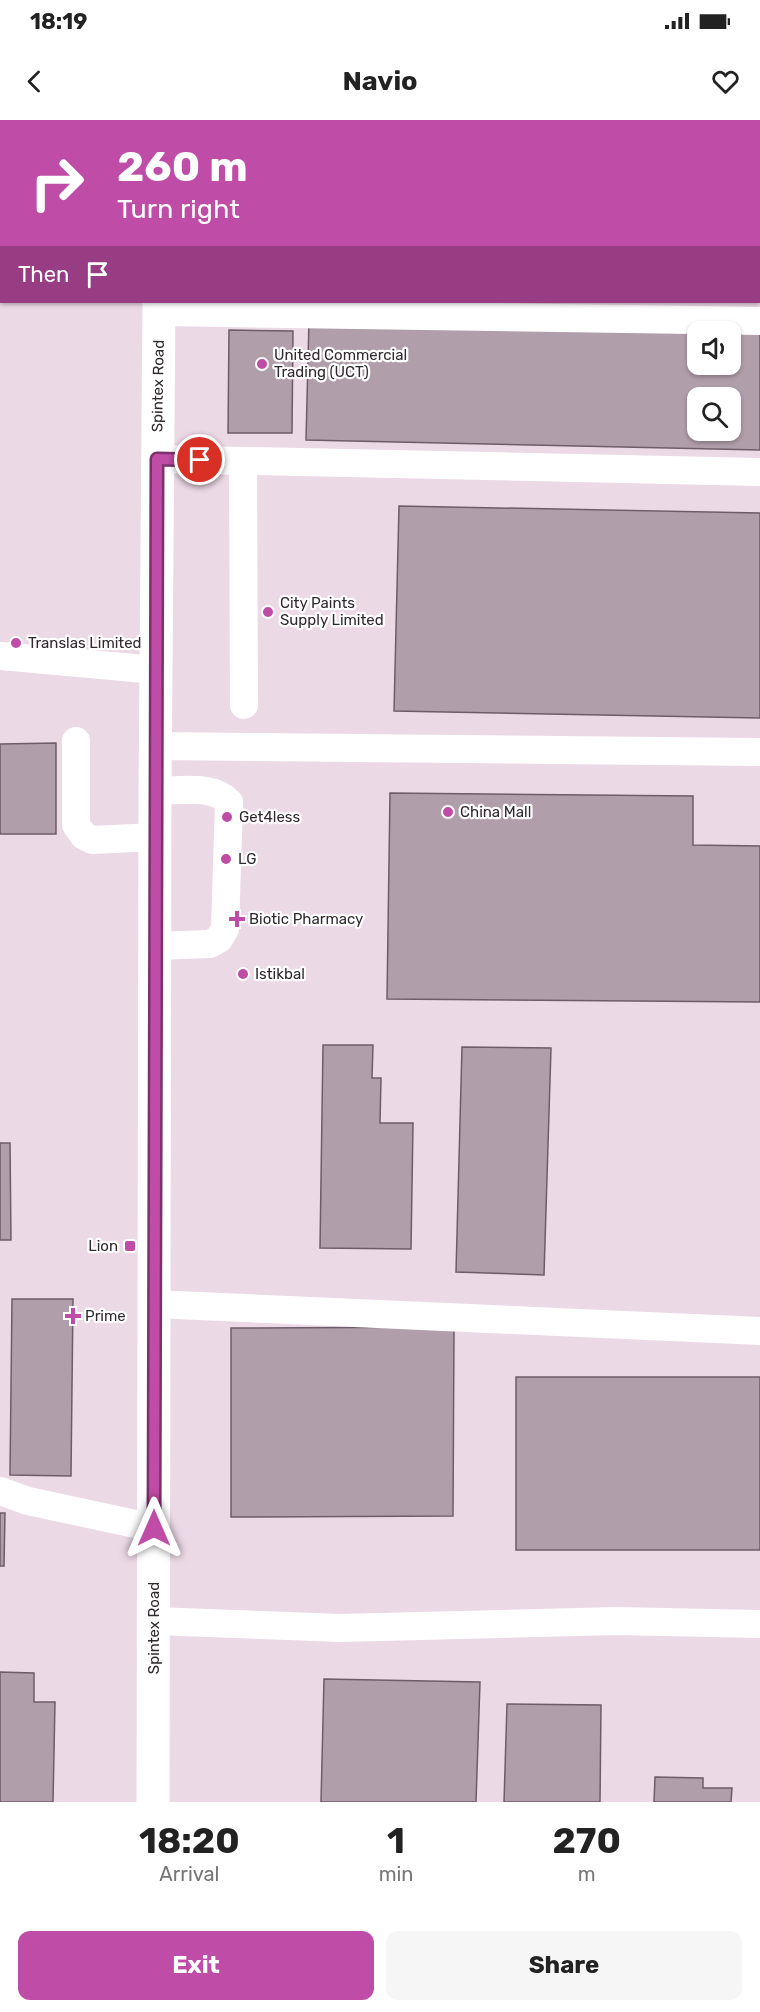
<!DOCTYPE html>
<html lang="en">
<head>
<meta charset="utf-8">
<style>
	:root { --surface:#fff; --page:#f6f6f6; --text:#222; --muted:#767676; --accent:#bf4ca6 }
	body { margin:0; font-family:Rubik,sans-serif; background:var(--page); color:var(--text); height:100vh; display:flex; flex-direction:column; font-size:22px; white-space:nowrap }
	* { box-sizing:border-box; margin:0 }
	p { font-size:20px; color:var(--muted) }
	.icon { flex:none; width:33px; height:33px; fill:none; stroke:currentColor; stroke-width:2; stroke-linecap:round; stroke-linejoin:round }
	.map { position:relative; height:1682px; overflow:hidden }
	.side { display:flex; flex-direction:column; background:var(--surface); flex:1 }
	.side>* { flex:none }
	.guide { position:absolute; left:0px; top:0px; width:760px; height:183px; box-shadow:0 2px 4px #0004; background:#bf4ca6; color:#fff; overflow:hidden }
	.tools { position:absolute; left:687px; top:201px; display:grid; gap:12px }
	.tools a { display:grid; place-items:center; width:54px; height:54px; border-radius:12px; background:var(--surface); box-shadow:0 2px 4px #0004; font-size:30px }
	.pin { position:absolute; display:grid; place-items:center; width:51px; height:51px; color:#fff; margin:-26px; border:3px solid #fff; border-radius:50%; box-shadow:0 2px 6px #0007 }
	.me { position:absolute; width:66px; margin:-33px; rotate:0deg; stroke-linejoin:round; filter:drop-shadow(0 0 4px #0008) }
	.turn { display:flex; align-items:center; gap:21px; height:126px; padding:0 18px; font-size:27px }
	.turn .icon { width:78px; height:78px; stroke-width:2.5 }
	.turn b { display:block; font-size:42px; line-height:51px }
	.then { display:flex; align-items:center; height:57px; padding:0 18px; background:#0003; gap:12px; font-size:22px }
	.eta { display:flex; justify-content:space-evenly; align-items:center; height:102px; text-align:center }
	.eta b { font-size:36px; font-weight:700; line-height:42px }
	.action { display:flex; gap:12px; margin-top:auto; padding:12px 18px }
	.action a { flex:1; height:69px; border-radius:12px; background:var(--accent); color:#fff; font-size:24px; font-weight:700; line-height:69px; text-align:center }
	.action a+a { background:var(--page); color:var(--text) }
	.status { display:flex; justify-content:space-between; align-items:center; height:42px; padding:0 30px; background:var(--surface); direction:ltr }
	.status svg { height:16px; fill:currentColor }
	header { display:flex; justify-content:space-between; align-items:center; height:78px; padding:0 18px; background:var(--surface); font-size:27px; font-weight:700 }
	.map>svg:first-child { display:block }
</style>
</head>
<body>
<div class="status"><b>18:19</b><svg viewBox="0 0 49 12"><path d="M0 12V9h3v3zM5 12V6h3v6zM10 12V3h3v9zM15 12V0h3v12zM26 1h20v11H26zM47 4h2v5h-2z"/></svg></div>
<header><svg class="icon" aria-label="back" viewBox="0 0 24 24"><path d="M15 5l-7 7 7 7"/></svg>Navio<svg class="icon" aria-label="heart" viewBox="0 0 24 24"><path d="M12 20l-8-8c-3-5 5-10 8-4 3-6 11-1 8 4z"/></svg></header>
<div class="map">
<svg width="760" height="1682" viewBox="0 0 760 1682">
	<rect width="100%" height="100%" fill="#ecd9e6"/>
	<!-- building -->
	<g fill="#b19eab" stroke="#6d5d69" stroke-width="1.5" fill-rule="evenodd">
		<path d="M0,0H78L79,2H2L0,64Z"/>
		<path d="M454,0H676V2Z"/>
		<rect x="759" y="63" width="1" height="105"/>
		<path d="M309,200L760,209V330L306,320ZM698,212H730V244H698ZM698,278H730V310H698Z"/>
		<path d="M229,210L293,211L292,313H228Z"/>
		<path d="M399,386L760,393V598L394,591Z"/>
		<path d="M56,623V714H0V624Z"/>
		<path d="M390,673L693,676V725L760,726V882L387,879Z"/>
		<path d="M323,925H373L372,958H381L380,1003H413L411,1129L320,1128Z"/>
		<path d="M462,927L551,928L544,1155L456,1152Z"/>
		<path d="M0,1023H10L11,1120H0Z"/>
		<path d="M12,1179H73L71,1356L10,1355Z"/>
		<path d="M454,1207L453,1396L231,1397V1208Z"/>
		<rect x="516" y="1257" width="244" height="173"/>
		<path d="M0,1393H5L4,1446H0Z"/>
		<path d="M0,1552L34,1553V1582H55L53,1682H0Z"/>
		<path d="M324,1559L480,1562L476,1682H321Z"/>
		<path d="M507,1584L601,1585L600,1682H504Z"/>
		<path d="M655,1657L703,1658V1668H732L731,1682H654Z"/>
	</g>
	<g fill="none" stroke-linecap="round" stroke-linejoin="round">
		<!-- minor -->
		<g stroke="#fff" stroke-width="28">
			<path d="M707,2V0"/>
			<path d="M0,152H2"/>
			<path d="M159,192L760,201"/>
			<path d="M157,339L760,352"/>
			<path d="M243,342L244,585"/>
			<path d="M0,536L156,550"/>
			<path d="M76,621V705L84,716L92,720L155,717"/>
			<path d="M155,626L760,632"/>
			<path d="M155,826L210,824L219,819L225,809L229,682C212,664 178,671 155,671"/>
			<path d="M154,1184L760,1211"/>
			<path d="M0,1371L28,1381L154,1408"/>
			<path d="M154,1501L341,1508L617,1501L760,1504"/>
		</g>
		<!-- major -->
		<g stroke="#fff" stroke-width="33">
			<path d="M161,2V0"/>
			<path d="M153,1682L155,671L159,182"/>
		</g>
	</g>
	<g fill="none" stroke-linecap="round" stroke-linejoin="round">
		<!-- route casing -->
		<g stroke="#7c316c" stroke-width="15">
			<path id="route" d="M154,1408L157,339L200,340"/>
		</g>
		<!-- route -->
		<use href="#route" stroke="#bf4ca6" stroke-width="10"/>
	</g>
	<!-- markers -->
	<g fill="#bf4ca6" stroke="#fff" stroke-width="2">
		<circle cx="262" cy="244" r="6"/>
		<circle cx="268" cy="492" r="6"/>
		<circle cx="16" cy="523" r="6"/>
		<circle cx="448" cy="692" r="6"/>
		<circle cx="227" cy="697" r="6"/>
		<circle cx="226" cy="739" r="6"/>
		<path d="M234 790h6v6h6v6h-6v6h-6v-6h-6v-6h6z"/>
		<circle cx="243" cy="854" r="6"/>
		<rect x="124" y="1120" width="12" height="12" rx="3"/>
		<path d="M70 1187h6v6h6v6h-6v6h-6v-6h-6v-6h6z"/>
	</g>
	<g text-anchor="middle" stroke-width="4.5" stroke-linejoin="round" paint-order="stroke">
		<!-- poi labels -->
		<g font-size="15" fill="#30292e" stroke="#fff" text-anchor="start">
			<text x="274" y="240">United Commercial<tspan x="274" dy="17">Trading (UCT)</tspan></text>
			<text x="280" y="488">City Paints<tspan x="280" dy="17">Supply Limited</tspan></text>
			<text x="28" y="528">Translas Limited</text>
			<text x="460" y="697">China Mall</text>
			<text x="239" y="702">Get4less</text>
			<text x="238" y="744">LG</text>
			<text x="249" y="804">Biotic Pharmacy</text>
			<text x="255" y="859">Istikbal</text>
			<text x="118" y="1131" text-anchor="end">Lion</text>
			<text x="85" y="1201">Prime</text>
		</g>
		<!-- street labels -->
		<g font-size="15" fill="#30292e" stroke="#fff">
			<text transform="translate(158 266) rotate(-89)" y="5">Spintex Road</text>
			<text transform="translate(154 1508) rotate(-90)" y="5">Spintex Road</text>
		</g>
	</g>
</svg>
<div class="tools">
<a><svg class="icon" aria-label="sound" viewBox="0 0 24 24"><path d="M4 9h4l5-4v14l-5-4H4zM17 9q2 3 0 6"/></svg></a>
<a><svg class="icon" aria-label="search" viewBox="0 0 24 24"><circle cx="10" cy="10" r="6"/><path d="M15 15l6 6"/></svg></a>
</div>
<div class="pin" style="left:200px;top:340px;background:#d93025"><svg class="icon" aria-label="arrive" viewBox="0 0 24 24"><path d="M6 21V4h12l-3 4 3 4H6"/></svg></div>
<svg class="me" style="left:154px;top:1408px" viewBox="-20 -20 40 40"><path d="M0-17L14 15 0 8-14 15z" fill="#bf4ca6" stroke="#fff" stroke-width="4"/></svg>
<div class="guide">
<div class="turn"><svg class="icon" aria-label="right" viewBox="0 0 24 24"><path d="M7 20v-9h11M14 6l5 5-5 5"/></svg><div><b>260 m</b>Turn right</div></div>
<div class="then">Then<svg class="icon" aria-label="arrive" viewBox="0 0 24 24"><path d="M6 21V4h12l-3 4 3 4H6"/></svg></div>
</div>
</div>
<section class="side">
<div class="eta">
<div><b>18:20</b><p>Arrival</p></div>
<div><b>1</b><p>min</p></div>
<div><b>270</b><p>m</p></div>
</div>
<div class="action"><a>Exit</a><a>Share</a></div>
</section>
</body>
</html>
